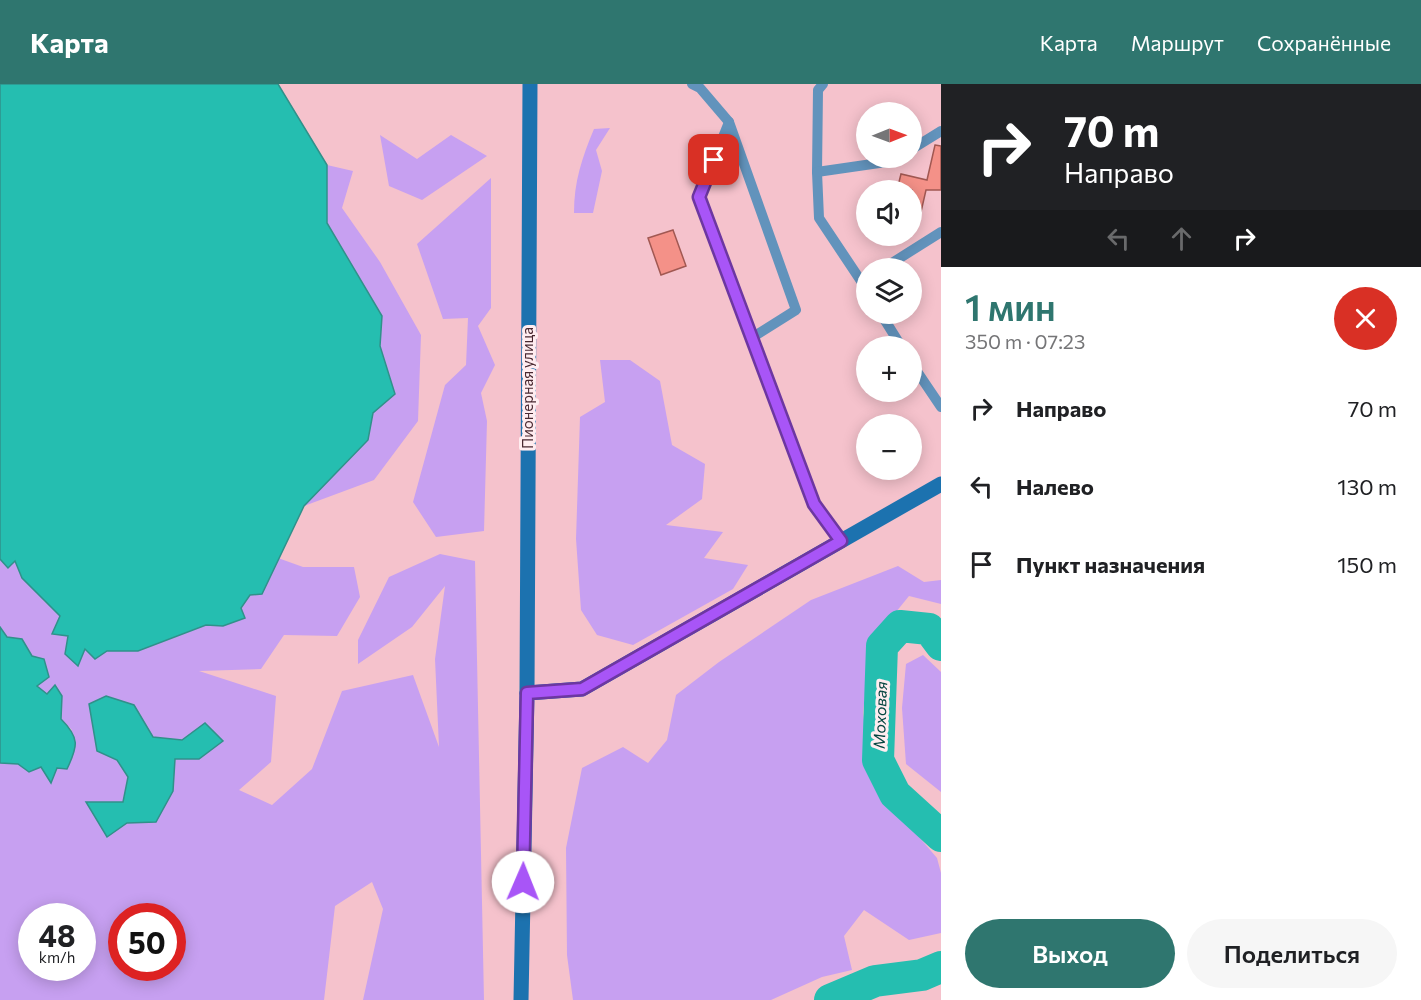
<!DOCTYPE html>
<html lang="ru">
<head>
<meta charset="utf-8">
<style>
	:root { --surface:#fff; --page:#f6f6f6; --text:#202124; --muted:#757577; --accent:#2f766f }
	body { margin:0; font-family:Commissioner,sans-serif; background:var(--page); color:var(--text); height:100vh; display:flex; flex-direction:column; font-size:22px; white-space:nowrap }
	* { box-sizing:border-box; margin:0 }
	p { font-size:20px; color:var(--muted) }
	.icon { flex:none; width:33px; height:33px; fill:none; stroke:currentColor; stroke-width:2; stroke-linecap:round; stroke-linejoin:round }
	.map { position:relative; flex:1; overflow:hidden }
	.sheet { display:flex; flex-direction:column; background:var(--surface); width:480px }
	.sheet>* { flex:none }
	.guide { background:#202124; color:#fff; overflow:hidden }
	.needle { width:39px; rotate:89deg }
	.tools { position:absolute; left:856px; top:18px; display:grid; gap:12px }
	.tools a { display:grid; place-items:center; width:66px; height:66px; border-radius:50%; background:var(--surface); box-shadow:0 3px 15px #0003; font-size:30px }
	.speed { position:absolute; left:18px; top:819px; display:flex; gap:12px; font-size:30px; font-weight:700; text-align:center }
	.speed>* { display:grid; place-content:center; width:78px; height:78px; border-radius:50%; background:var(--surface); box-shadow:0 3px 15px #0003; line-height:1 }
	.speed small { font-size:15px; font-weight:400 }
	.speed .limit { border:9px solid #d22; background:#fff; color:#111 }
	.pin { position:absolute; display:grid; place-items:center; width:51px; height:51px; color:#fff; margin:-26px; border-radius:12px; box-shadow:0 3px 9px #0006 }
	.me { position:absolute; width:66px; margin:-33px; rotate:1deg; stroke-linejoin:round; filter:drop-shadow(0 0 4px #0008) }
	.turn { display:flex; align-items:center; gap:21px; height:126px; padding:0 24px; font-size:27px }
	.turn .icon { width:78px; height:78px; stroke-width:2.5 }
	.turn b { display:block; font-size:42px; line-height:51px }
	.lanes { display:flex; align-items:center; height:57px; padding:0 24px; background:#0003; justify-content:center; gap:30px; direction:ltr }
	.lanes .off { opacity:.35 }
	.round { display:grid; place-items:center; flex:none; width:63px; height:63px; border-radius:32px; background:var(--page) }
	.head { display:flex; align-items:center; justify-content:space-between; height:102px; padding:0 24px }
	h1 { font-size:36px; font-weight:600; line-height:45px; color:var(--accent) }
	.primary-button { display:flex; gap:12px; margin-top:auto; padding:12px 24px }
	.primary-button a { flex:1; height:69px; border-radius:36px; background:var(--accent); color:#fff; font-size:24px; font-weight:600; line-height:69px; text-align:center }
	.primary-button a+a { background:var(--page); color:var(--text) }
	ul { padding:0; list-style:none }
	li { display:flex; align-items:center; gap:18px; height:78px; padding:0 24px }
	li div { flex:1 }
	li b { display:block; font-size:22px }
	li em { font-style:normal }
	header { display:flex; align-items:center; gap:36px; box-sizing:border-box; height:84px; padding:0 30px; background:var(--accent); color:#fff }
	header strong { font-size:28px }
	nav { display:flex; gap:33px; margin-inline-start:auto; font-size:21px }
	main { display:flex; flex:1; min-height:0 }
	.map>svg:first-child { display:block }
</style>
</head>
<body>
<header>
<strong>Карта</strong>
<nav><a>Карта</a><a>Маршрут</a><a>Сохранённые</a></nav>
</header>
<main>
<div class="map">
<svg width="941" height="916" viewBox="0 0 941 916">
	<rect width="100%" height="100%" fill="#f5c2cc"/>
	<!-- green -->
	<g fill="#c7a0f1" fill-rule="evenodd">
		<path d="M610,44L596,66L602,87L593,129H574C574,97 582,74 594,45Z"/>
		<path d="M380,51L417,75L451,51L487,72L422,116L389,102Z"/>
		<path d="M327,81L353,87L342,124L380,178L421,251L418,337L374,396L304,422L368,356L373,329L395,310L380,262L382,232L327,139Z"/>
		<path d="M491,94V224L478,242L495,281L481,309L487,337L484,447L436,453L413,418L445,301L466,281L468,234L443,235L417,160Z"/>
		<path d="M600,276H630L660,297L672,361L705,380L702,415L666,441L723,448L704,474L748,481L733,505L633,561L597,551L581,526L576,455L580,333L605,318Z"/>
		<path d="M440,470L475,477L484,916H363L383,825L372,798L335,822L324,916H0V679L18,680L72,646L61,635L62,612L55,602L47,611L37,601L32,572L22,555L7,553L0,543V475L15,477L44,517L61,532L68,552L85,565L138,567L206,541L223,542L245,534L241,524L250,511L262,510L278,474L303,483H354L360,513L337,552L284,551L261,585L199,587L276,612L271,678L239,706L272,721L312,685L342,607L413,591L439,663L435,575L445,502L412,543L358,580V556L389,493ZM89,620L134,621L153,653L182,656L199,675H175L173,707L156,738L127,739L87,718L123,719L128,693L117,676L97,666ZM32,832H82V884H32ZM122,832H172V884H122Z"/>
		<path d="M898,482L924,498L941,496V520L909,512L870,560L863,629L872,698L937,774L941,789V849L909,856L864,826L844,852L852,886L822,893L771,916H573L567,871L566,764L582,684L623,663L648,679L667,656L676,611L719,578L811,516Z"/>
		<path d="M923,571L941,588V708L906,680L902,624L906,580Z"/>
	</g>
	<!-- water -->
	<g fill="#25beb0" stroke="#30918a" stroke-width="1.5">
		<path d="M0,0H278L327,81V139L382,232L380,262L395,310L373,329L368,356L304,422L262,510L250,511L241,524L245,534L223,542L206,541L138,567H107L95,575L85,565L78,582L65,570L68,552L52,550L60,532L22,494L15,477L8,484L0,475Z"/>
		<path d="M0,543L7,553L22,555L32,572L44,575L49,593L37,602L47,610L55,601L62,612L61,635C80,654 78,662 67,685L57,684L51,699L41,683L29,688L18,680L0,679Z"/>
		<path d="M106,612L134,621L153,653L182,656L205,639L223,657L199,675H175L173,707L156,738L127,739L107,753L86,718H123L128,693L117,676L97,667L89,620Z"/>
	</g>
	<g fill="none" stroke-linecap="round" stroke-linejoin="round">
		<!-- river -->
		<g stroke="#25beb0" stroke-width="32">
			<path d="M941,561L929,545L900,542L882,562L878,676L895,710L941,752"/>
			<path d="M830,916L875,897L922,891L941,883"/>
		</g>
	</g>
	<!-- building -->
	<g fill="#f49188" stroke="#a15852" stroke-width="1.5">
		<path d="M935,61L941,62V106H926L918,141L912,140V106H897L901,90L927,96Z"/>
		<path d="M673,146L686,182L661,191L648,154Z"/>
	</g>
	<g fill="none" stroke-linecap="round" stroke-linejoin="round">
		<!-- lane -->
		<g stroke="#6293bc" stroke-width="10">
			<path d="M692,0L700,4L729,38L796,226L753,253"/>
			<path d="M823,0L818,6L817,88L819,134L867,206"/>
			<path d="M729,38L699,113L814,420L841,457"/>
			<path d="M912,65L941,47"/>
			<path d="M817,88L893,77L899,74"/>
			<path d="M884,184L941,148"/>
			<path d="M881,230L901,262"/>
			<path d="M912,280L941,323"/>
		</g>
		<!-- secondary -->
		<g stroke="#1c72af" stroke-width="15">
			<path d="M527,609L582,605L941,400"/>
			<path d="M521,916L527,609L530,0"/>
		</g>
	</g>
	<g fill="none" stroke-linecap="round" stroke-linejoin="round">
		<!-- route casing -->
		<g stroke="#6d37a1" stroke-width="15">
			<path id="route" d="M523,798L527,609L582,605L841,457L814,420L699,113L714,76"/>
		</g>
		<!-- route -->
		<use href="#route" stroke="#a855f7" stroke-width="10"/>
	</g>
	<g text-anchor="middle" stroke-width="6" stroke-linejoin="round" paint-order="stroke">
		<!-- street labels -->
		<g font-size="15" fill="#482830" stroke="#ffedf0">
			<text transform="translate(528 304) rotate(-90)" y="5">Пионерная улица</text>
		</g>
		<!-- water labels -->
		<g font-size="16" font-style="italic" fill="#044540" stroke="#ffedf0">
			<text transform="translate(880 631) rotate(-88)" y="6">Моховая</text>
		</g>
	</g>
</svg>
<div class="tools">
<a><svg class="needle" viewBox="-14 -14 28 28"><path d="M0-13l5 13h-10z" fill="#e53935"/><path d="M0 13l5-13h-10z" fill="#757577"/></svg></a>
<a><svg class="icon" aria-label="sound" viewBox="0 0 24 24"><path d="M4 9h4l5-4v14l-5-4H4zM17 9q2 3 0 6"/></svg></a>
<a><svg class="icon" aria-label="layers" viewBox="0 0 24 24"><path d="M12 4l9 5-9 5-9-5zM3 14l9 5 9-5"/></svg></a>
<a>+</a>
<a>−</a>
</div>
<div class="speed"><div>48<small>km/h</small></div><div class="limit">50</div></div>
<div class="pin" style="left:714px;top:76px;background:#d93025"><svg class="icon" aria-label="arrive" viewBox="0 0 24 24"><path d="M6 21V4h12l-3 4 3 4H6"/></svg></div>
<svg class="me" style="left:523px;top:798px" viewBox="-20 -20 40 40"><circle r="19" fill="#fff"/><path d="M0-13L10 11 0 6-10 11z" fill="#a855f7"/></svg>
</div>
<section class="sheet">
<div class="guide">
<div class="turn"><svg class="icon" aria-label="right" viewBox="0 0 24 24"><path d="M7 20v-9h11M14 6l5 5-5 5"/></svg><div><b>70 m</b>Направо</div></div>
<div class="lanes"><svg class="icon off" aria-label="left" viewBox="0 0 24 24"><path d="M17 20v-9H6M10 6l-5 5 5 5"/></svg><svg class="icon off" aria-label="ahead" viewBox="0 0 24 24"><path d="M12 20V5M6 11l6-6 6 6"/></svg><svg class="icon" aria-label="right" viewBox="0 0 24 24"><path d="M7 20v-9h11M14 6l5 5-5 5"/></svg></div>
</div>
<div class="head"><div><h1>1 мин</h1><p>350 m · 07:23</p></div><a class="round" style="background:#d93025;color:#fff"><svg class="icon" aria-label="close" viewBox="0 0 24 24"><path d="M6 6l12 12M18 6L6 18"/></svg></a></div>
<ul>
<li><svg class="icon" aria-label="right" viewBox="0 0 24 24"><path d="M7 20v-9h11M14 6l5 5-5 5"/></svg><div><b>Направо</b></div><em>70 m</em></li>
<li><svg class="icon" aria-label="left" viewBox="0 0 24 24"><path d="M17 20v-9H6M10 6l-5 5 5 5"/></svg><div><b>Налево</b></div><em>130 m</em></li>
<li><svg class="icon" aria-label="arrive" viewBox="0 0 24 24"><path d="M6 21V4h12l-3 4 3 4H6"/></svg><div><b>Пункт назначения</b></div><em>150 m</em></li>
</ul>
<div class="primary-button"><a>Выход</a><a>Поделиться</a></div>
</section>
</main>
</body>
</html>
